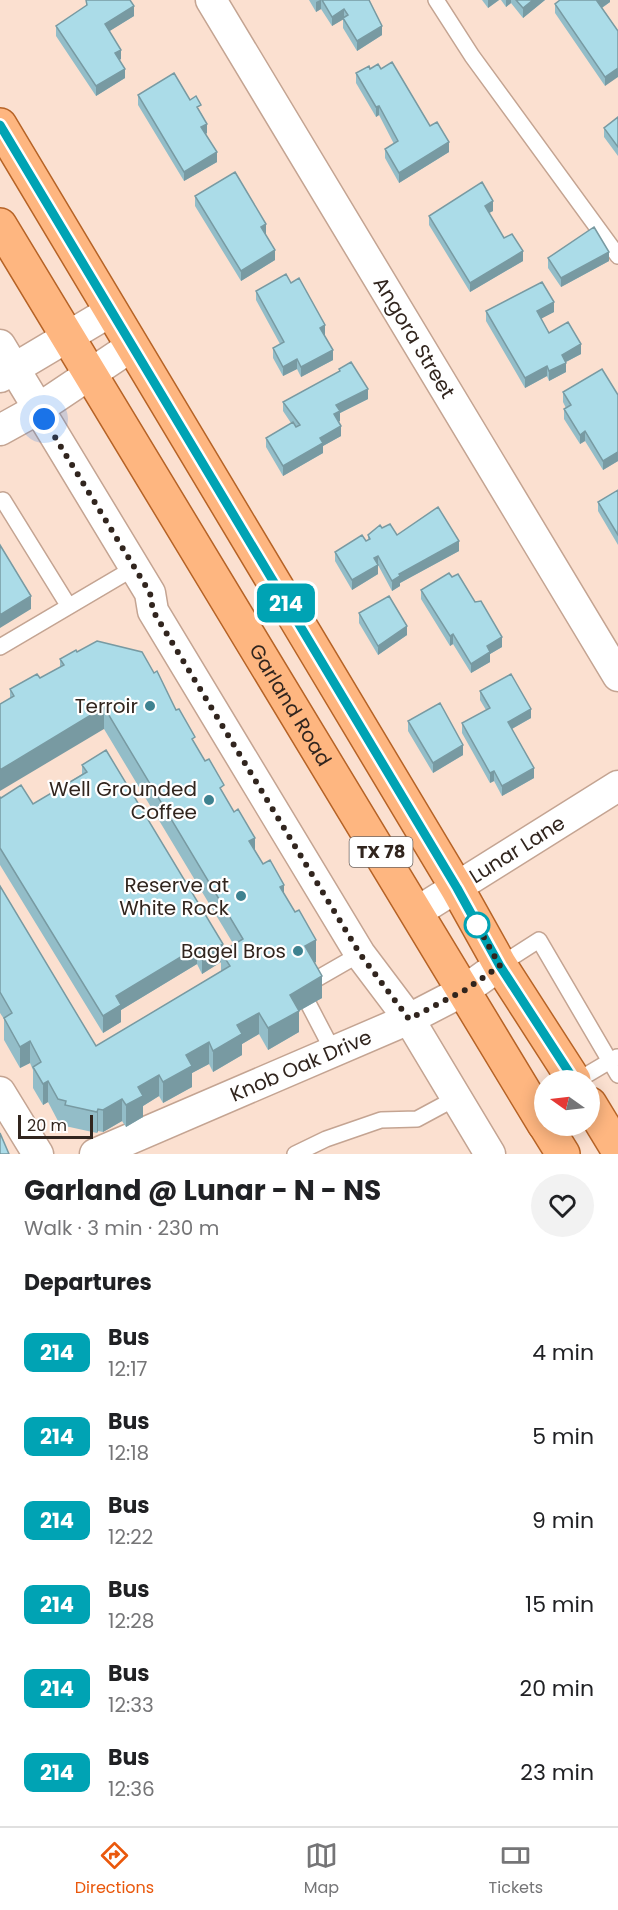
<!DOCTYPE html>
<meta charset="utf-8">
<style>
:root{--surface:#fff;--page:#f2f2f2;--text:#202124;--muted:#757577;--line:#e0e0e0;--accent:#ea580c}
body{margin:0;font-family:Poppins,sans-serif;background:var(--page);color:var(--text);height:100vh;display:flex;flex-direction:column;font-size:22px;white-space:nowrap}
*{box-sizing:border-box;margin:0}
p{font-size:20px;color:var(--muted)}
.icon{flex:none;width:33px;height:33px;fill:none;stroke:currentColor;stroke-width:2;stroke-linecap:round;stroke-linejoin:round}
.map{position:relative;height:1154px;overflow:hidden}
.drawer{display:flex;flex-direction:column;background:var(--surface);flex:1}
.drawer>*{flex:none}
.badge{padding:0 12px;border-radius:9px;font-size:21px;line-height:39px}
.needle{width:39px;rotate:284deg}
.tools{position:absolute;left:534px;top:1070px;display:grid;gap:12px}
.tools a{display:grid;place-items:center;width:66px;height:66px;border-radius:50%;background:var(--surface);box-shadow:0 3px 15px #0003;font-size:30px}
.scale{position:absolute;left:18px;bottom:15px;width:75px;box-sizing:border-box;padding-left:6px;border:3px solid #31251e;border-top:0;font-size:16px;line-height:21px;white-space:nowrap;color:#31251e;-webkit-text-stroke:4px #fff;paint-order:stroke}
.you{position:absolute;width:30px;height:30px;margin:-15px;border:4px solid #fff;border-radius:50%;background:#1a73e8;box-shadow:0 0 0 9px #1a73e833}
.map>.badge{position:absolute;translate:-50% -50%;box-shadow:0 0 0 3px #fff}
h2{padding:0 24px;font-size:22px;line-height:54px}
.round{display:grid;place-items:center;flex:none;width:63px;height:63px;border-radius:32px;background:var(--page)}
.overview{display:flex;align-items:center;justify-content:space-between;height:102px;padding:0 24px}
h1{font-size:28px;font-weight:700;line-height:45px}
ul{padding:0;list-style:none}
li{display:flex;align-items:center;gap:18px;height:84px;padding:0 24px}
li div{flex:1}
li b{display:block;font-size:22px}
li em{font-style:normal}
li .badge{min-width:66px;font-weight:700;text-align:center}
.tabs{display:flex;justify-content:space-around;align-items:center;height:84px;border-top:2px solid var(--line);background:var(--surface);font-size:16px;color:var(--muted)}
.tabs a{display:grid;justify-items:center;gap:3px}
.tabs .current{color:var(--accent)}
.map>svg:first-child{display:block}
.lines{fill:none;stroke-linecap:round;stroke-linejoin:round}
.service-casing{stroke:#c4a492;stroke-width:18}
.minor-casing{stroke:#c4a492;stroke-width:33}
.primary-casing{stroke:#b66326;stroke-width:36}
.service{stroke:#fff;stroke-width:15}
.minor{stroke:#fff;stroke-width:30}
.primary{stroke:#feb680;stroke-width:33}
.wall{fill:#93bdc8}
.shaded-wall{fill:#789aa2}
.building{fill:#abdce8;stroke:#789aa2;stroke-width:1.5}
.line-casing{stroke:#fff;stroke-width:14}
.line{stroke:#00a3b4;stroke-width:9}
.walk{stroke:#31251e;stroke-width:6;stroke-dasharray:0 10.8}
.poi-dot{fill:#3e8290;stroke:#fff;stroke-width:2}
.stop-dot{fill:#fff;stroke:#00a3b4;stroke-width:3}
.labels{text-anchor:middle;stroke-width:4.5;stroke-linejoin:round;paint-order:stroke}
.shield{fill:#fff;stroke:#6f6662;stroke-width:1.5}
.shield-label{font-size:18px;font-weight:bold;fill:#31251e}
.street-label{font-size:20px;fill:#31251e;stroke:#fff}
.poi-label{font-size:20px;fill:#31251e;stroke:#fff;text-anchor:end}
</style>
<div class="map">
<svg width="618" height="1154" viewBox="0 0 618 1154">
<rect width="100%" height="100%" fill="#fbe0d0"/>
<g class="lines">
<defs>
<path id="service" d="M436,0l36,56 146,200
M0,502l3,-2 65,105
M0,647l134,-79
M500,965l39,-25 79,135
M313,981l47,-27
M309,1005l24,46
M578,1080l39,-23
M295,1154l31,-15 55,-19 36,-1 39,-21"/>
<g id="minor">
<path id="s1" d="M211,0l407,676"/>
<path d="M0,345l150,248 3,18 207,343 49,65 81,135"/>
<path d="M0,377l111,-66"/>
<path d="M0,430l38,-21 94,-63"/>
<path id="s2" d="M417,912l201,-126"/>
<path d="M0,1092l38,62"/>
<path id="s3" d="M95,1154l314,-135 56,-29 35,-25"/>
</g>
<g id="primary">
<path d="M0,125l457,763 43,77 74,115"/>
<path id="s4" d="M0,225l544,899"/>
<path d="M590,1104l28,46"/>
<path d="M545,1125l18,29"/>
</g>
</defs>
<use href="#service" class="service-casing"/>
<use href="#minor" class="minor-casing"/>
<use href="#primary" class="primary-casing"/>
<use href="#service" class="service"/>
<use href="#minor" class="minor"/>
<use href="#primary" class="primary"/>
</g>
<path class="wall" d="M86,0h44l4,16 -25,15 12,28 -2,1 6,18 -29,18 -40,-60v-10l30,-20z
M309,0h60l13,35 -25,16 -14,-23v-9l-11,7 -11,-17 -5,3z
M482,0h17l-11,8z
M501,0h44l-22,18 -12,-15 -5,4z
M610,0v2l-8,6 16,23 -13,55 -50,-73v-9z
M370,69h11l49,57 19,26 -50,31 -14,-25v-9l9,-5 -15,-29 -3,2 -20,-34v-10z
M138,95l52,5 11,13 6,20 -1,1 11,28 -33,19 -46,-76z
M618,117v39l-14,-19v-9z
M195,196l71,38h-1l10,26 -34,21 -46,-75z
M493,211l-4,2 15,25 19,23 -53,31 -41,-67v-9z
M548,258l61,3 -48,26 -13,-19z
M291,283l34,52h-1l9,25 -32,17 -4,-8 -14,7 -10,-18v-10l7,-4 -24,-44v-9z
M486,311l68,1 -13,6 8,15 32,21 -15,8v10l-17,9 -2,-5 -22,12 -39,-67z
M339,369l29,30 -28,14v8l-2,1 3,14 -18,10v7l-40,23 -17,-29v-9l25,-15 -8,-12v-9l56,-30z
M563,392l55,3v66l-15,9 -18,-29 -5,3 -16,-25v-10l2,-1 -3,-6z
M618,490v55l-20,-34v-9z
M382,528l15,7 62,16 -59,32v3l-8,5 -14,-26v9l-26,16 -17,-29v-9l31,-11 2,-1v-5z
M421,590l81,57 -12,7v8l-19,11 -18,-29 -3,2 -29,-47z
M359,613l48,22 -29,20 -19,-32z
M77,652l99,58 87,154 21,30 32,68 -2,1 8,35 -23,13v21l-31,18 -9,-16 -17,10v11l-29,17 -4,-8 -17,9v14l-29,16 -4,-7 -16,10v11l-17,10 -4,-6 -19,11 -5,-1 -1,2 -32,-7v-4l-7,-1 -10,-19 -5,3 -10,-17v-18l-3,-7 -10,5 -16,-28v-21l-4,-6v-127l96,160 125,-75v-9l-19,12 -5,-10 -76,46v12l-18,11 -103,-168v-68l1,1 32,6 49,-30v-9l141,186 11,-6 -130,-216 -94,-31v-9l30,-11 20,-11v-8z
M480,691l51,27 -19,11 22,49 -32,18 -8,-15 -4,2 -28,-50v-10l24,-13 -6,-10z
M408,721l55,34 -30,18 -25,-42z"/>
<path class="shaded-wall" d="M320,0h1v9l-5,3v-10z
M488,0h11l-11,8z
M506,0h5v3l-5,4z
M533,0h12l-22,18v-10z
M599,0h11v2l-13,9v-10z
M134,6v10l-29,18v-10z
M344,9v10l-12,7v-9z
M382,26v9l-25,16v-10z
M121,50v9l-6,4v-10z
M618,68v9l-13,9v-9z
M125,69v9l-29,18v-10z
M379,106v9l-3,2v-10z
M207,124v9l-6,4v-10z
M449,142v10l-50,31v-10z
M217,152v10l-33,19v-9z
M493,201v10l-8,4v-9z
M266,224v10l-5,3v-10z
M275,250v10l-34,21v-10z
M523,251v10l-53,31v-9z
M609,252v9l-48,26v-9z
M554,302v10l-17,9v-10z
M325,325v10l-5,2v-9z
M581,344v10l-19,10v-9z
M333,350v10l-32,17v-10z
M297,359v10l-14,7v-9z
M566,363v9l-17,9v-10z
M547,366v10l-22,12v-10z
M368,389v10l-28,14v8l-6,3v-10l2,-9z
M341,426v10l-18,10v7l-40,23v-10l37,-28z
M585,431v10l-5,3v-9z
M618,452v9l-15,9v-9z
M459,541v10l-59,32v3l-8,5v-10l7,-7z
M378,556v18l-26,16v-10l22,-22z
M31,596v13l-31,19v-13z
M407,626v9l-29,20v-9z
M453,634v10l-3,2v-10z
M502,637v10l-12,7v8l-19,11v-9l16,-18z
M104,707v22l-104,62v-21z
M531,709v9l-23,13v-9z
M463,745v10l-30,18v-10z
M534,768v10l-32,18v-10z
M494,771v10l-4,2v-10z
M255,838v21l-6,-18z
M284,885v21l-4,-19z
M316,940v22l-11,6v-22z
M223,944v12l-2,-4v10l-19,12v-17z
M197,947v17l-76,46v12l-18,11v-17l13,-20z
M322,976v22l-32,18v-21z
M299,1011v21l-31,18v-22z
M259,1013v21l-17,10v11l-29,17v-21l24,-26z
M30,1041v22l-10,5v-21z
M209,1042v22l-17,9v14l-29,16v-21l23,-27z
M159,1075v21l-16,10v11l-17,10v-22l12,-18z
M48,1081v21l-5,3v-21z
M122,1099v22l-19,11v-22z
M98,1109v22l-1,2v-21z"/>
<path class="building" d="M86,0h44l4,6 -29,18 16,26 -6,3 10,16 -29,17 -40,-60 31,-21z
M322,0h47l13,26 -25,15 -14,-23 5,-3 -4,-6 -12,8z
M516,0h17l-10,8z
M560,0h39l-2,1 21,30v37l-13,9 -50,-73z
M392,62l38,64 7,-4 12,20 -50,31 -14,-24 13,-8 -19,-35 -3,1 -20,-34 13,-7 1,3 8,-5 3,5z
M174,73l16,27 6,-4 5,9 -4,2 10,17 -6,3 16,25 -33,20 -46,-77z
M618,117v30l-14,-19z
M235,172l31,52 -5,3 14,23 -34,21 -46,-75z
M482,182l11,19 -8,5 19,32 8,-4 11,17 -53,32 -41,-67z
M594,227l15,25 -48,26 -13,-20z
M286,274l5,9 8,-5 26,47 -5,3 13,22 -32,17 -4,-8 -14,8 -10,-19 11,-6 -28,-51z
M542,282l12,20 -17,9 12,22 19,-11 13,22 -19,11 4,8 -17,8 -2,-5 -22,12 -39,-67z
M351,362l17,27 -32,16 4,6 -6,3 7,12 -21,12 3,5 -40,23 -17,-28 27,-16 3,5 4,-2 -17,-23 57,-31 -1,-2z
M602,369l16,26v57l-15,9 -18,-30 -5,4 -16,-26 7,-4 -8,-13z
M618,490v45l-20,-33z
M438,507l21,34 -60,33 1,2 -8,5 -14,-25 -4,2 4,7 -26,15 -17,-28 27,-17 4,6 4,-2 -2,-4 12,-10 2,3 8,-4 7,11z
M0,545l31,51 -31,19z
M449,573l3,4 6,-3 17,28 6,-1 21,36 -15,9 3,6 -19,12 -18,-30 -3,2 -29,-46z
M389,596l18,30 -29,20 -19,-33z
M97,641l45,11 12,21 3,-2 19,39 3,-1 16,28 -3,2 13,22 4,-2 15,26 -4,3 14,24 4,-3 17,29 -6,3 14,23 7,-4 14,25 -4,2 15,25 4,-2 17,30 -11,6 17,30 -32,19 9,16 -31,17 -9,-15 -22,12 5,9 -29,17 -4,-9 -23,13 6,11 -29,16 -4,-7 -21,12 5,9 -17,9 -4,-6 -19,11 -5,-1 -1,3 -32,-7 1,-4 -8,-2 -10,-18 -5,3 -10,-17 8,-5 -11,-21 -10,6 -16,-29 8,-5 -12,-21v-106l96,160 134,-80 -9,-14 22,-13 -139,-232 -104,63v-66l14,-8 -4,-7 27,-15 3,4 24,-13 -4,-6 16,-9 1,2z
M511,674l20,35 -23,13 26,46 -32,18 -8,-15 -4,2 -28,-50 28,-15 -10,-17z
M440,703l23,42 -30,18 -25,-42z
M106,750l117,194 -21,13 -5,-10 -81,49 5,9 -18,11 -103,-168v-51l1,1 20,-13 12,19 54,-32 -5,-7z
M0,1133l9,21h-9z"/>
<g class="lines">
<defs>
<path id="line" d="M0,125l457,763 43,78 74,114"/>
</defs>
<use href="#line" class="line-casing"/>
<use href="#line" class="line"/>
<path class="walk" d="M44,419l106,174 3,18 207,343 49,65 56,-29 35,-24 -23,-41"/>
</g>
<g class="poi-dot">
<circle cx="150" cy="706" r="6"/>
<circle cx="209" cy="800" r="6"/>
<circle cx="241" cy="896" r="6"/>
<circle cx="298" cy="951" r="6"/>
</g>
<circle class="stop-dot" cx="477" cy="925" r="12"/>
<g class="labels">
<rect class="shield" x="349.5" y="837" width="63" height="30" rx="4.5"/>
<g class="shield-label">
<text x="381" y="858">TX 78</text>
</g>
<g class="street-label">
<text dy="7" stroke="none"><textPath href="#s1" startOffset="394">Angora Street</textPath></text>
<text dy="7" stroke="none"><textPath href="#s4" startOffset="561">Garland Road</textPath></text>
<text dy="7" stroke="none"><textPath href="#s2" startOffset="118">Lunar Lane</textPath></text>
<text dy="7" stroke="none"><textPath href="#s3" startOffset="224">Knob Oak Drive</textPath></text>
</g>
<g class="poi-label">
<text x="138" y="713">Terroir</text>
<text x="197" y="796">Well Grounded<tspan x="197" dy="23">Coffee</tspan></text>
<text x="229" y="892">Reserve at<tspan x="229" dy="23">White Rock</tspan></text>
<text x="286" y="958">Bagel Bros</text>
</g>
</g>
</svg>
<div class="tools">
<a><svg class="needle" viewBox="-14 -14 28 28"><path d="M0-13l5 13h-10z" fill="#e53935"/><path d="M0 13l5-13h-10z" fill="#757577"/></svg></a>
</div>
<div class="scale">20 m</div>
<div class="you" style="left:44px;top:419px"></div>
<b class="badge" style="left:286px;top:603px;background:#00a3b4;color:#fff">214</b>
</div>
<section class="drawer">
<div class="overview"><div><h1>Garland @ Lunar - N - NS</h1><p>Walk · 3 min · 230 m</p></div><a class="round"><svg class="icon" aria-label="heart" viewBox="0 0 24 24"><path d="M12 20l-8-8c-3-5 5-10 8-4 3-6 11-1 8 4z"/></svg></a></div>
<h2>Departures</h2>
<ul>
<li><span class="badge" style="background:#00a3b4;color:#fff">214</span><div><b>Bus</b><p>12:17</p></div><em>4 min</em></li>
<li><span class="badge" style="background:#00a3b4;color:#fff">214</span><div><b>Bus</b><p>12:18</p></div><em>5 min</em></li>
<li><span class="badge" style="background:#00a3b4;color:#fff">214</span><div><b>Bus</b><p>12:22</p></div><em>9 min</em></li>
<li><span class="badge" style="background:#00a3b4;color:#fff">214</span><div><b>Bus</b><p>12:28</p></div><em>15 min</em></li>
<li><span class="badge" style="background:#00a3b4;color:#fff">214</span><div><b>Bus</b><p>12:33</p></div><em>20 min</em></li>
<li><span class="badge" style="background:#00a3b4;color:#fff">214</span><div><b>Bus</b><p>12:36</p></div><em>23 min</em></li>
</ul>
</section>
<nav class="tabs">
<a class="current"><svg class="icon" aria-label="directions" viewBox="0 0 24 24"><path d="M12 3l9 9-9 9-9-9zM9 14v-3h6M13 9l2 2-2 2"/></svg>Directions</a>
<a><svg class="icon" aria-label="map" viewBox="0 0 24 24"><path d="M3 6l6-2 6 2 6-2v14l-6 2-6-2-6 2zM9 4v14M15 6v14"/></svg>Map</a>
<a><svg class="icon" aria-label="tickets" viewBox="0 0 24 24"><path d="M3 7h18v10H3zM15 7v10"/></svg>Tickets</a>
</nav>
